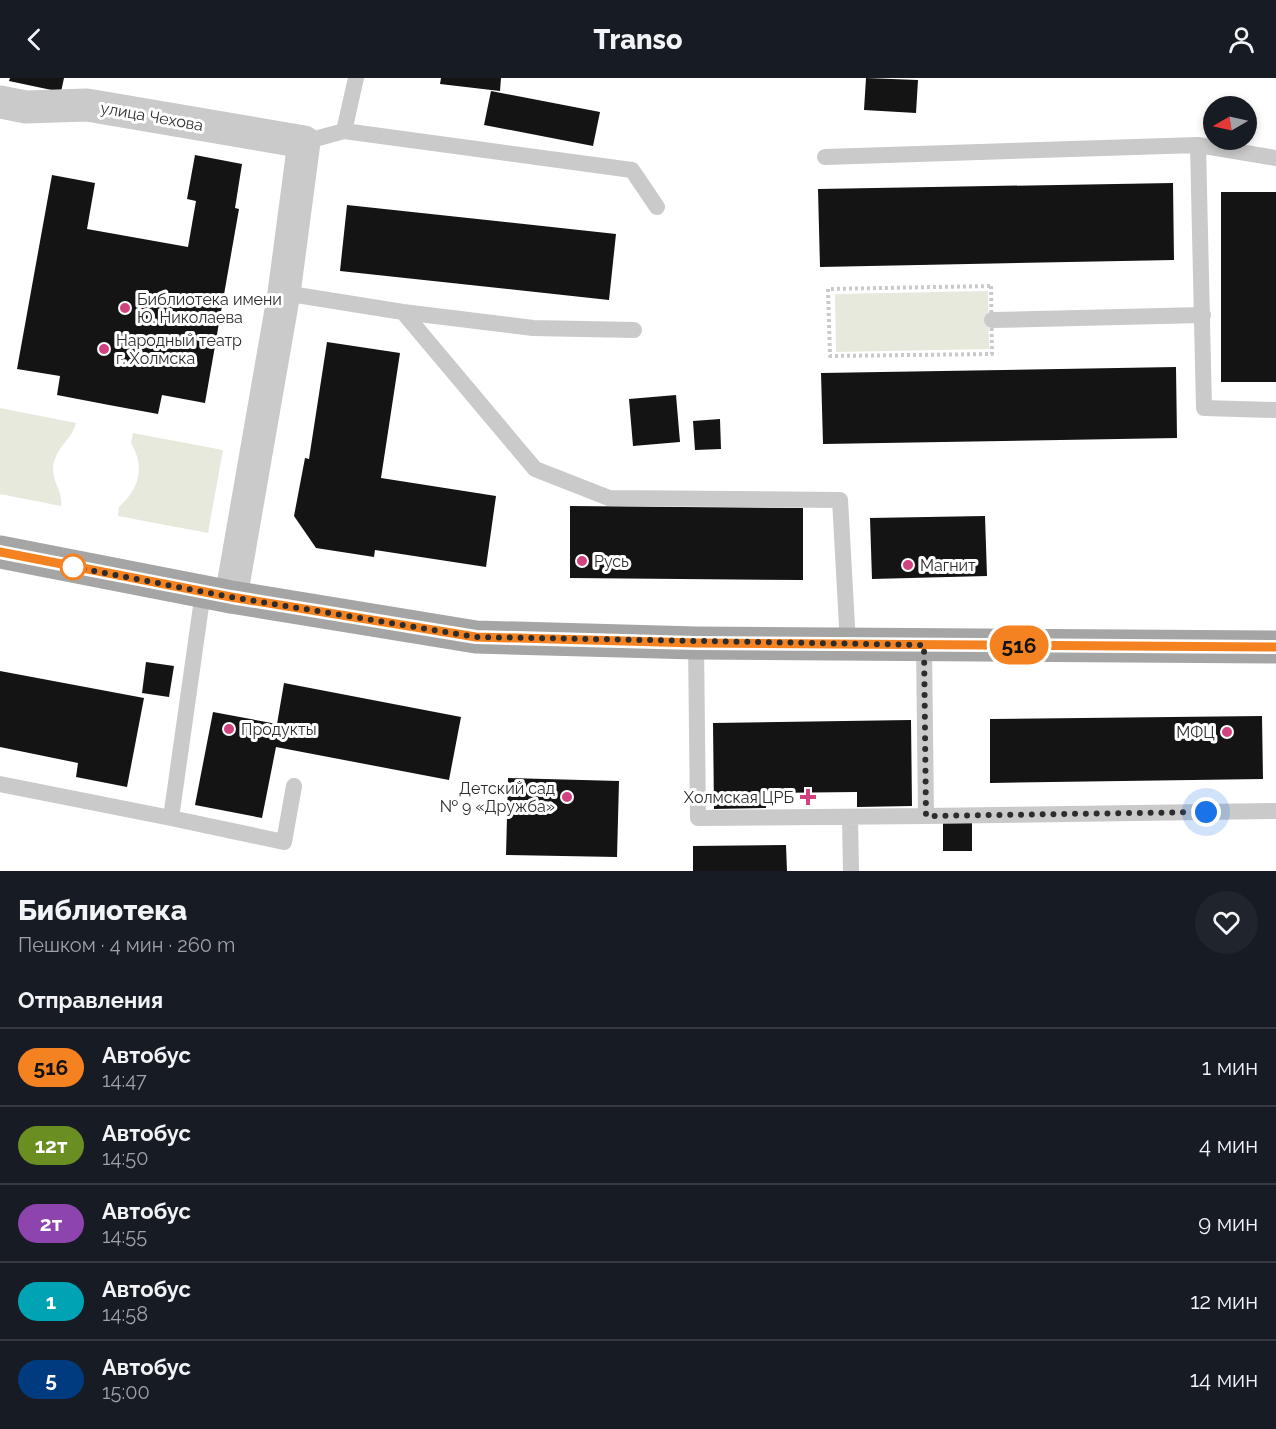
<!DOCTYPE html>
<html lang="ru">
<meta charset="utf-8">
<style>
:root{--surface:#171b24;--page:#20242c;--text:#f1f3f6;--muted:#9ea1a6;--line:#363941}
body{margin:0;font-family:Raleway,sans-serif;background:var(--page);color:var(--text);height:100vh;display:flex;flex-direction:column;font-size:22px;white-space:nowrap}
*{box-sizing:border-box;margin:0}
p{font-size:20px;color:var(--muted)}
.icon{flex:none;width:33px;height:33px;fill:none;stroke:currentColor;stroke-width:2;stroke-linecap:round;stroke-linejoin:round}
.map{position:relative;height:793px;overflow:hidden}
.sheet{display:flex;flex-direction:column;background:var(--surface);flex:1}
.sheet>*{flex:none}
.badge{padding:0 12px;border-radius:20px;font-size:21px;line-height:39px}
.needle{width:39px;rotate:261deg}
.tools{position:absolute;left:1203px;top:18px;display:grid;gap:12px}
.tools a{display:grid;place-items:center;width:54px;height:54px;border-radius:50%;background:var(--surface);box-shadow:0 3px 9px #0003;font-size:30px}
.you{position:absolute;width:30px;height:30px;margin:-15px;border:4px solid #fff;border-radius:50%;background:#1a73e8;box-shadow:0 0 0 9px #1a73e833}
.map>.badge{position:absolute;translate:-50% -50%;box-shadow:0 0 0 3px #fff}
h2{padding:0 18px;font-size:22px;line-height:54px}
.round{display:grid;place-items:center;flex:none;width:63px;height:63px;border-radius:32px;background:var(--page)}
.overview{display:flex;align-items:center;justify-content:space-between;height:102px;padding:0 18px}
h1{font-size:28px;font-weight:800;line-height:45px}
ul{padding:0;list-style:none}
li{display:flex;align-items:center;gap:18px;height:78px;padding:0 18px;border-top:2px solid var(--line)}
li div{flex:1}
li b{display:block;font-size:22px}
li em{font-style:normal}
li .badge{min-width:66px;font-weight:700;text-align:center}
header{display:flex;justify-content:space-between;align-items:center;height:78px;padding:0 18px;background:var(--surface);font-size:27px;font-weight:800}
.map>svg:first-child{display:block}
.green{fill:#e7e9dc}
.building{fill:#141414}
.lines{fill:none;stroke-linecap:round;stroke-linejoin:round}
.path{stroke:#cacaca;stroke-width:4;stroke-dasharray:3 3;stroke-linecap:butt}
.service{stroke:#cacaca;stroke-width:16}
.minor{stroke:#cacaca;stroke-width:33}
.primary{stroke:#a5a5a5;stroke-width:33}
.line-casing{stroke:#fff;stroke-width:14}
.line{stroke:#f58220;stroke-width:9}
.walk{stroke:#2d2d2d;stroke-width:6;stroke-dasharray:0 10.8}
.poi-dot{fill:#d0437f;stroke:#fff;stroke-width:2}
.stop-dot{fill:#fff;stroke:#f58220;stroke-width:3}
.labels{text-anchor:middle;stroke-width:6;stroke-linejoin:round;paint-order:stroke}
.street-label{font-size:16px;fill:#2d2d2d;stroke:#fff}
.poi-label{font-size:16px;fill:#2d2d2d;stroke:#fff;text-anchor:start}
</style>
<header><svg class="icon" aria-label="back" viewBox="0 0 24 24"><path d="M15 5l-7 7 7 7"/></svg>Transo<svg class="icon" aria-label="person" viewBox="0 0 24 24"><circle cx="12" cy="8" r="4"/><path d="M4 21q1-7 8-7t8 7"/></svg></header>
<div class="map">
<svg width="1276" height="793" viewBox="0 0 1276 793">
<rect width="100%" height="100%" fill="#fff"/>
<path class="green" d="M988,213l1,58 -153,3 -1,-58z
M0,330l76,15c-4,17 -22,25 -23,46 0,14 10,23 8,37l-61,-12z
M133,355l90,17 -15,83 -90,-17 1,-9c21,-19 26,-40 12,-64z"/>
<path class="building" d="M10,0h54l-3,14 -52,-11z
M441,0h60l-1,13 -60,-7z
M866,0l52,2 -2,33 -52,-3z
M491,13l109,21 -7,34 -109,-21z
M195,77l47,9 -7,44 4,1 -34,194 -43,-8 -4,19 -49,-9 -52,-10 3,-19 -43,-7 35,-194 43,8 -8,46 101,18 8,-46 -9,-2z
M1173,105l1,77 -354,7 -2,-78z
M1221,114h55v190h-55z
M347,127l269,29 -7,66 -269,-29z
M327,264l73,11 -19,125 115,18 -10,71 -111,-17 -1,7 -58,-9 -22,-32 11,-58 4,1z
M1176,289l1,71 -354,6 -2,-71z
M676,317l4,47 -47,4 -4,-47z
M720,341l1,30 -26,1 -2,-29z
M570,428l233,2v72l-233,-2z
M985,438l2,60 -115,3 -2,-61z
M146,584l28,4 -5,31 -27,-4z
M0,593l144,27 -17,89 -51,-10 2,-14 -78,-16z
M284,605l177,34 -12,63 -173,-33 -14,71 -67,-13 18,-93 64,12z
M1262,638l1,63 -273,4v-64z
M911,642l1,86 -55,1v-15l-92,1 1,15 -52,1 -1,-86z
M508,700l111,3 -2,76 -111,-2z
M943,745h29v28h-29z
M786,767l1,26h-94v-25z"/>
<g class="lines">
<path class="path" d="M991,208l1,68 -162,2 -2,-67z"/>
<path class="service" d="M344,53l12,-53
M304,64l40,-11 288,39 25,37
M1198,67l6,263 72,2
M825,79l373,-12 78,13
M284,215l119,19 130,16 101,2
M403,234l132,157 74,29 231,2 8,144
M992,242l211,-5
M696,565l2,175 228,-2 -2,-171
M0,706l171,34 32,-226
M926,738l350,-5
M850,739l1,54
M171,740l113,24 10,-56"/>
<path class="minor" d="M0,24l26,5 61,-2 217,37 -20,151 -53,304"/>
<path class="primary" d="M0,474l231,45 245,40 220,6 580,4"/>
</g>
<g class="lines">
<defs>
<path id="line" d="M0,474l231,45 245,40 220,6 580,4"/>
</defs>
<use href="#line" class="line-casing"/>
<use href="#line" class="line"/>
<path class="walk" d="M73,489l158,30 245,40 448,8 2,171 280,-4"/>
</g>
<g class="poi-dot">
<circle cx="125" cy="230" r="6"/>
<circle cx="104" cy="271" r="6"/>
<circle cx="582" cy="483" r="6"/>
<circle cx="908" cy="487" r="6"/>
<circle cx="229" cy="651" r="6"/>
<circle cx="1227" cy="654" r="6"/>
<circle cx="567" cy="719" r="6"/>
<path d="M805 710h6v6h6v6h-6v6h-6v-6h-6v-6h6z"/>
</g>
<circle class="stop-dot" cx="73" cy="489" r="12"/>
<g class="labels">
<g class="street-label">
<text transform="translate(152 38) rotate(10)" y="6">улица Чехова</text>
</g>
<g class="poi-label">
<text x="137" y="227">Библиотека имени<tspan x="137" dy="18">Ю. Николаева</tspan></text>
<text x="116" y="268">Народный театр<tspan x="116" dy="18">г. Холмска</tspan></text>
<text x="594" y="489">Русь</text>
<text x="920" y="493">Магнит</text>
<text x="241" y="657">Продукты</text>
<text x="1215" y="660" text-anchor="end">МФЦ</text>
<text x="555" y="716" text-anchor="end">Детский сад<tspan x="555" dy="18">№ 9 «Дружба»</tspan></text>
<text x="794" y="725" text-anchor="end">Холмская ЦРБ</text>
</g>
</g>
</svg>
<div class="tools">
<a><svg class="needle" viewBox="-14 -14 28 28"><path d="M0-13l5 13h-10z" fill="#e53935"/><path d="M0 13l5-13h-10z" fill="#9ea1a6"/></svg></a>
</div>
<div class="you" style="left:1206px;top:734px"></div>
<b class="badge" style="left:1019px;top:567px;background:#f58220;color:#111">516</b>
</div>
<section class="sheet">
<div class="overview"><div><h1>Библиотека</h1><p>Пешком · 4 мин · 260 m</p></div><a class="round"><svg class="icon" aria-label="heart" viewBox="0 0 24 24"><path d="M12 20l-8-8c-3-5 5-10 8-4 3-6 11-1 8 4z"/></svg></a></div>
<h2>Отправления</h2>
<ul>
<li><span class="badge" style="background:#f58220;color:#111">516</span><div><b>Автобус</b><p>14:47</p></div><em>1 мин</em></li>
<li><span class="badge" style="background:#6b8e23;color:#fff">12т</span><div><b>Автобус</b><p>14:50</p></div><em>4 мин</em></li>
<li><span class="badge" style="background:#8e44ad;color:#fff">2т</span><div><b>Автобус</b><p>14:55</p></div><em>9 мин</em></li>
<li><span class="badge" style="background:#00a3b4;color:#fff">1</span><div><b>Автобус</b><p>14:58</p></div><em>12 мин</em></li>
<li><span class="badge" style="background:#003b80;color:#fff">5</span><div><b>Автобус</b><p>15:00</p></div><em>14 мин</em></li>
</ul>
</section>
